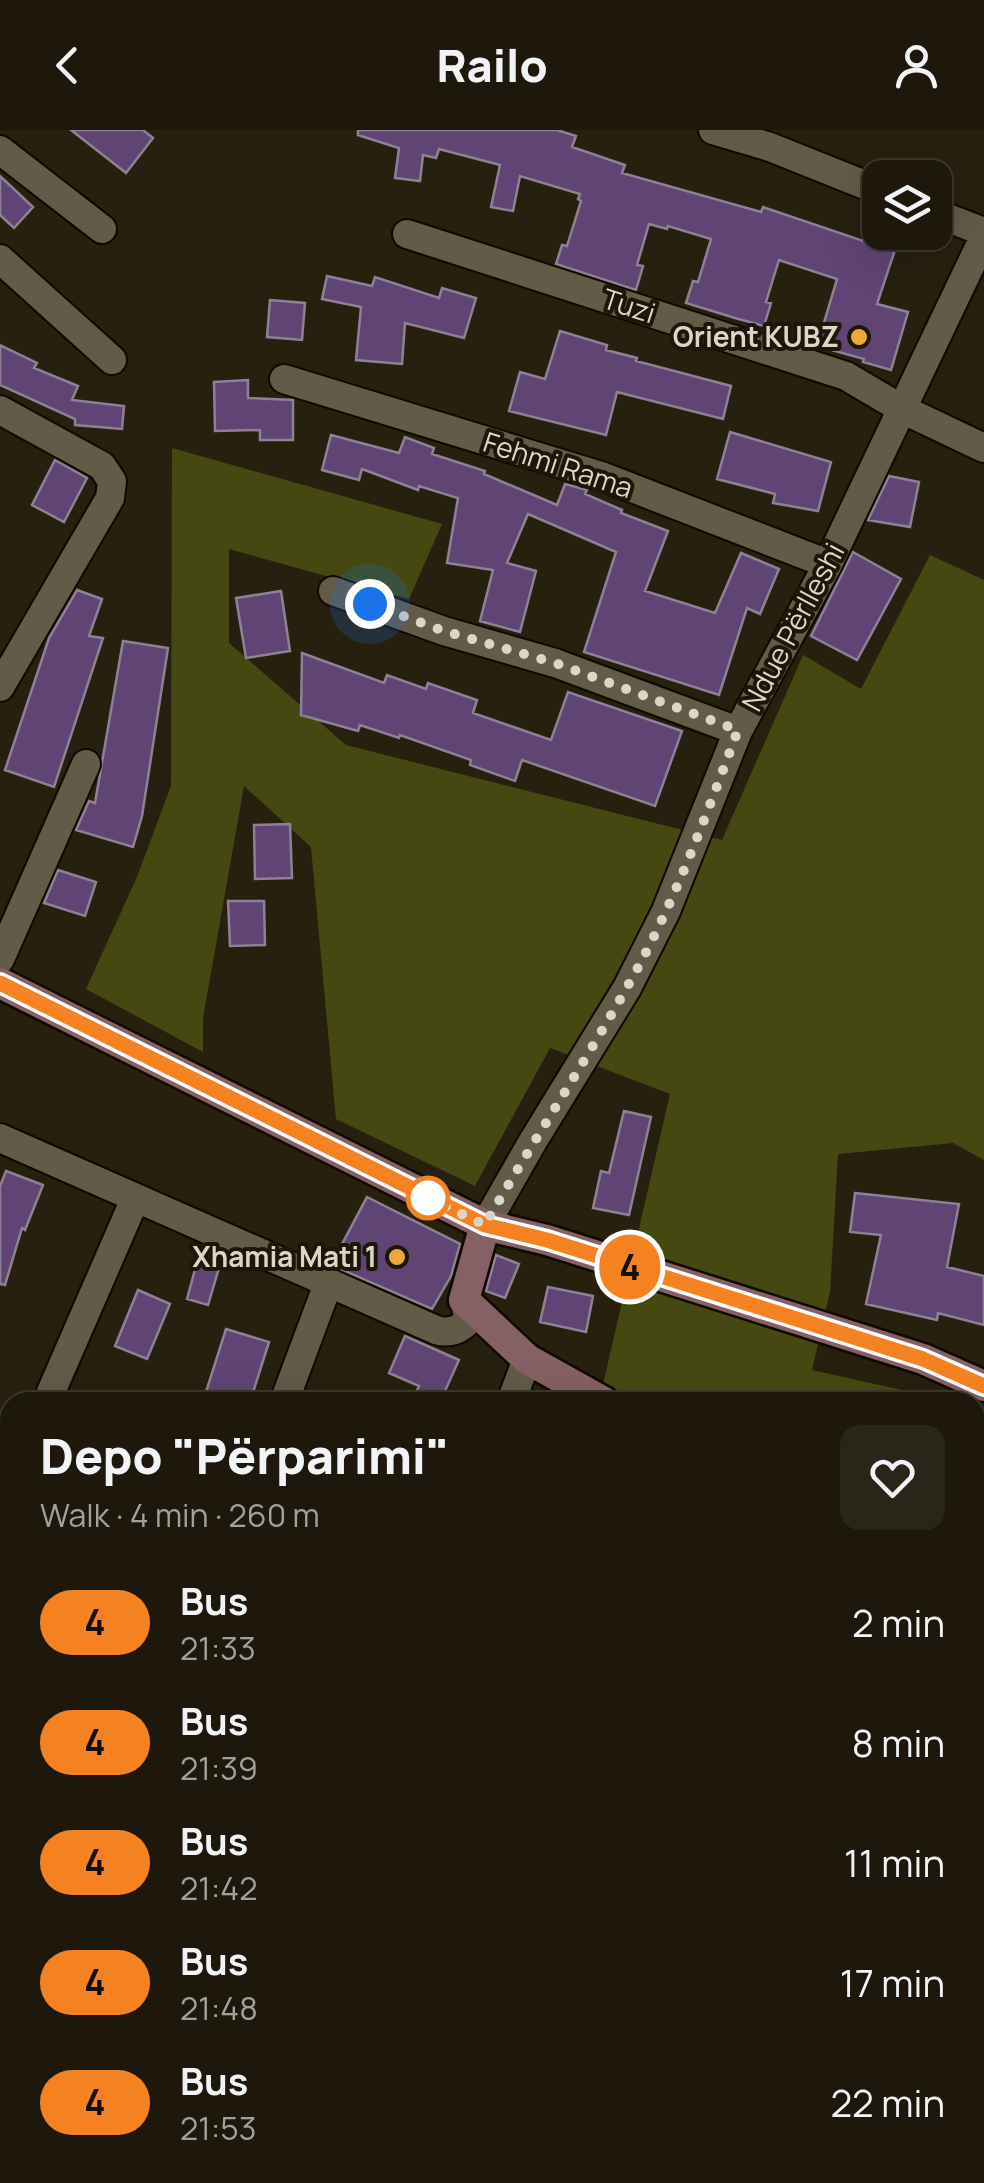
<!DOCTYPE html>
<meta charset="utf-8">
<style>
:root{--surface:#1d180b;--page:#2a2519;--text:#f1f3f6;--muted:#a0a09d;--line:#3b372c}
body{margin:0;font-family:Manrope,sans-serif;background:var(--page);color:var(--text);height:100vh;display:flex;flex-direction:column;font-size:38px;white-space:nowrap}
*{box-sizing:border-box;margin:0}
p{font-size:32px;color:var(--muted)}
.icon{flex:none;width:55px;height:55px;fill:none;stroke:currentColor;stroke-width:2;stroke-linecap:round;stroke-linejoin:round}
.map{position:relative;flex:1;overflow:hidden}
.details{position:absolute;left:0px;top:1262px;width:985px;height:792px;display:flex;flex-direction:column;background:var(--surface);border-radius:30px 30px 0 0;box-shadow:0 10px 40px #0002,0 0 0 2px var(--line)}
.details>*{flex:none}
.badge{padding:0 20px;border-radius:32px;font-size:35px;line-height:65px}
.buttons{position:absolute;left:862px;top:30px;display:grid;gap:20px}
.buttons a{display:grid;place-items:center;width:90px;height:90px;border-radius:20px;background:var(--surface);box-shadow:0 10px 40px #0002,0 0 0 2px var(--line);font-size:50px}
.you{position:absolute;width:50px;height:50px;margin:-25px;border:8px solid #fff;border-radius:50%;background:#1a73e8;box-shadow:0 0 0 15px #1a73e833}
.map>.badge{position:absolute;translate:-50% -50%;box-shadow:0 0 0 5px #fff}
.round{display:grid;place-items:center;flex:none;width:105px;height:105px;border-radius:20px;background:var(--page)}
.headline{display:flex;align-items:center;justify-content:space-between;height:170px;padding:0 40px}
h1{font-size:48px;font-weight:800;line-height:75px}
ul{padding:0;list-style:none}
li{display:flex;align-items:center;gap:30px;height:120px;padding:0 40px}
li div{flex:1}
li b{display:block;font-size:38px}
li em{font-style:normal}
li .badge{min-width:110px;font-weight:700;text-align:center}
header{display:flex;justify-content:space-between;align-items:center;height:130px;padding:0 40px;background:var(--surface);font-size:45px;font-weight:800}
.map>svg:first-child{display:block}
.green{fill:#454911}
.building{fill:#604473;stroke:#8d8295;stroke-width:2.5}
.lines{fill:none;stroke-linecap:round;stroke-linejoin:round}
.street-casing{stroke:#100900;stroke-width:32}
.secondary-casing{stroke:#100900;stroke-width:35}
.street{stroke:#635a48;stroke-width:28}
.secondary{stroke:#856065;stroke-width:30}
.line-casing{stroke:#fff;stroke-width:22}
.line{stroke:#f58220;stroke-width:15}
.walk{stroke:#dbd6cc;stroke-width:10;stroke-dasharray:0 18}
.poi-dot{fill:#eca93a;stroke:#1e1606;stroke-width:4}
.stop-dot{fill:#fff;stroke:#f58220;stroke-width:5}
.labels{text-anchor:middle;stroke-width:8;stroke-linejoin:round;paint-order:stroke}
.street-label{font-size:28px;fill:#dbd6cc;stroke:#1e1606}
.poi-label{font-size:28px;font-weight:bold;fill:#dbd6cc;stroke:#1e1606;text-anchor:end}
</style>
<header><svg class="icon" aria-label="back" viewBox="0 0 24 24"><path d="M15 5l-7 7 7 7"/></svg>Railo<svg class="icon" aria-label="person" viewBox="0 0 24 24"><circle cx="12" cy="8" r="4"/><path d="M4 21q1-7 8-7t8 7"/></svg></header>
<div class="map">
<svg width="984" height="2053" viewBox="0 0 984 2053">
<rect width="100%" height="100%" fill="#27200f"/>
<path class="green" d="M172,318l270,76 -33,75 -180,-50v94l117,102 376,95 81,-185 58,34 69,-134 54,25v580l-31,-17 -115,11 -8,138 -18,78 90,20 -4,12h-299l71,-308 -120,-46 -75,138 -139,-67 -25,-272 -67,-61 -41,232v34l-117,-63 51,-112 34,-91z
M0,1780l10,2v167l-10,-12z
M85,2045h336l-3,8h-324z
M500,2045h148l10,8h-142z"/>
<path class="building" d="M71,0h72l10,8 -27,35z
M358,0h199l19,6 -4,11 53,18 -3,8 139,39 2,-5 100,34 2,-7 32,10 -20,60 31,8 -17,58 -28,-8 1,-3 -47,-13 20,-67 -58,-19 -13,42 5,1 -7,23 -29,-8 -49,-15 7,-22 5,1 13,-43 -43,-13 -1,3 -18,-5 -12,41 6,1 -7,24 -80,-26 6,-19 5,1 14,-45 -3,-2 2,-5 -60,-18 -7,35 -22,-4 9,-42 -61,-16 -3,9 -13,-3 -3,26 -25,-3 4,-30 -41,-13z
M0,46l33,31 -19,21 -14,-13z
M327,146l45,10 3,-9 64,21 3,-10 34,10 -12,40 -59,-15 -3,41 -46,-4 5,-53 -39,-8z
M270,170l35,3 -3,37 -35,-3z
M560,201l47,14 -1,5 31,8 -1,3 95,25 -8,33 -106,-27 -11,43 -97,-24 11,-39 25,7z
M0,215l37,18 -3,5 44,18 -6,14 52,6 -2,23 -47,-4v-6l-75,-34z
M248,250v18l45,2v40h-33v-10l-45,1 -1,-49z
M730,302l101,30 -13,49 -45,-8 2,-9 -58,-15z
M331,305l68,18 6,-16 29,11 -2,6 53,17 -1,3 73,31 8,-21 22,6 -2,4 37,16 -1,3 47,18 -23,60 70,22 26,-60 38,16 -19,45 -13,-6 -28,87 -135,-43 32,-100 -88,-38 -21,49 29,8 -16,61 -40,-11 13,-51 -46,-7 11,-65 -39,-12 -1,4 -56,-21 -3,11 -37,-10z
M55,330l32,18 -23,44 -32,-17z
M889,346l30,6 -9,45 -42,-7z
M853,422l48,27 -44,81 -46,-24z
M77,460l25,9 -13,37 14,2 -49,149 -49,-17 44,-132z
M281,461l9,60 -44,7 -10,-60z
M123,511l45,7 -26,168 -9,31 -57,-17 13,-29 6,2z
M302,523l82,30 3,-8 39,14 2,-6 49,17 -4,13 78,27 17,-48 114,39 -27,75 -133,-46 -7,21 -45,-16 1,-5 -71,-25 -1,3 -39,-13 -2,6 -57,-16z
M290,694l2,54 -37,1 -1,-54z
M58,740l38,12 -11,34 -41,-13z
M228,771h36l1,44 -35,1z
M624,981l27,6 -22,98 -36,-7 8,-37 8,2z
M6,1041l37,14 -18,45 -3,-2 -17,57 -5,-1v-98z
M855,1063l104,11 -12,63 37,9v49l-46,-12 -1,7 -71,-16 15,-69 -31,-3z
M367,1067l93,47 -9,32 -19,33 -101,-44z
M200,1121l22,7 -14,47 -21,-6z
M496,1125l23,9 -14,34 -19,-7z
M548,1157l45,9 -7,36 -46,-10z
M138,1160l32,14 -23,55 -32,-13z
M226,1199l43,13 -19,60h-21l-24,-7z
M405,1206l54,24 -19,42h-28l7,-16 -30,-13z"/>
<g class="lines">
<defs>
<path id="street" d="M713,0l57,17 110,44
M0,20l102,79
M935,83l49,19
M407,104l439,142 56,33 82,39
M0,129l112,101
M284,249l320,98 224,87
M0,280l102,56 10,15 -2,17 -110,189
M333,461l111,40 111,32 183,68
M0,829l86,-195
M0,1008l436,192c13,4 25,0 33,-11l-5,-19
M485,1095l48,-84 94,-153 39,-77 72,-180 90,-167 156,-327
M51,1262l84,-193
M284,1272l44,-118
M511,1272l16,-43
M0,1320l10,5
M0,1679l10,4
M0,1848l10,15
M975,1968l9,8
M191,2045l11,8
M448,2045l17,8"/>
<path id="secondary" d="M0,853l485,242 62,15 376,119 61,27
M485,1095l-21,75 63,59 77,43
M975,1462l9,2"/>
</defs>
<use href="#street" class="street-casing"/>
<use href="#secondary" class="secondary-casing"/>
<use href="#street" class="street"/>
<use href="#secondary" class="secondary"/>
</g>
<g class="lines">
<defs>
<path id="line" d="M0,853l485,242 62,15 376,119 61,27"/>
</defs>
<use href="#line" class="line-casing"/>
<use href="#line" class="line"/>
<path class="walk" d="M370,474l74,27 111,32 183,67c-33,88 -65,178 -112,259 -45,80 -96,157 -141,236l-57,-27"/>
</g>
<g class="poi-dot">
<circle cx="859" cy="207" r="10"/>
<circle cx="397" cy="1127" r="10"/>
</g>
<circle class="stop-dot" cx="428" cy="1068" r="20"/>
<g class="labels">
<g class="street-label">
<text transform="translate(629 176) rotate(18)" y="10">Tuzi</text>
<text transform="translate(558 335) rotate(18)" y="10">Fehmi Rama</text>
<text transform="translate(793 497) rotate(-62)" y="10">Ndue Përlleshi</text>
</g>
<g class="poi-label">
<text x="839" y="217">Orient KUBZ</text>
<text x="377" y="1137">Xhamia Mati 1</text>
</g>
</g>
</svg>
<div class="buttons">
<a><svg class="icon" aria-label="layers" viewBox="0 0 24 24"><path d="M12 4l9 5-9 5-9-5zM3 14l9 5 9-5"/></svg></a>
</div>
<div class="you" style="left:370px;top:474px"></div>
<b class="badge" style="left:630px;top:1137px;background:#f58220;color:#111">4</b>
<section class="details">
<div class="headline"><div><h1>Depo &quot;Përparimi&quot;</h1><p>Walk · 4 min · 260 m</p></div><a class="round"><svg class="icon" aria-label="heart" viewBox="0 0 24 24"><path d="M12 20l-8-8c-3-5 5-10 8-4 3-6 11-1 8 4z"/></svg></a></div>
<ul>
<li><span class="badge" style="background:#f58220;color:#111">4</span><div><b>Bus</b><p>21:33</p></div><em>2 min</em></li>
<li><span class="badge" style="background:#f58220;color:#111">4</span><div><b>Bus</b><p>21:39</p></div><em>8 min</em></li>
<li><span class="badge" style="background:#f58220;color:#111">4</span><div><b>Bus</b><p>21:42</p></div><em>11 min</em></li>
<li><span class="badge" style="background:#f58220;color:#111">4</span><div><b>Bus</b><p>21:48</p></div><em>17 min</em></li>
<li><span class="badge" style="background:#f58220;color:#111">4</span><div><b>Bus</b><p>21:53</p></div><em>22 min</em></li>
</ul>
</section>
</div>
